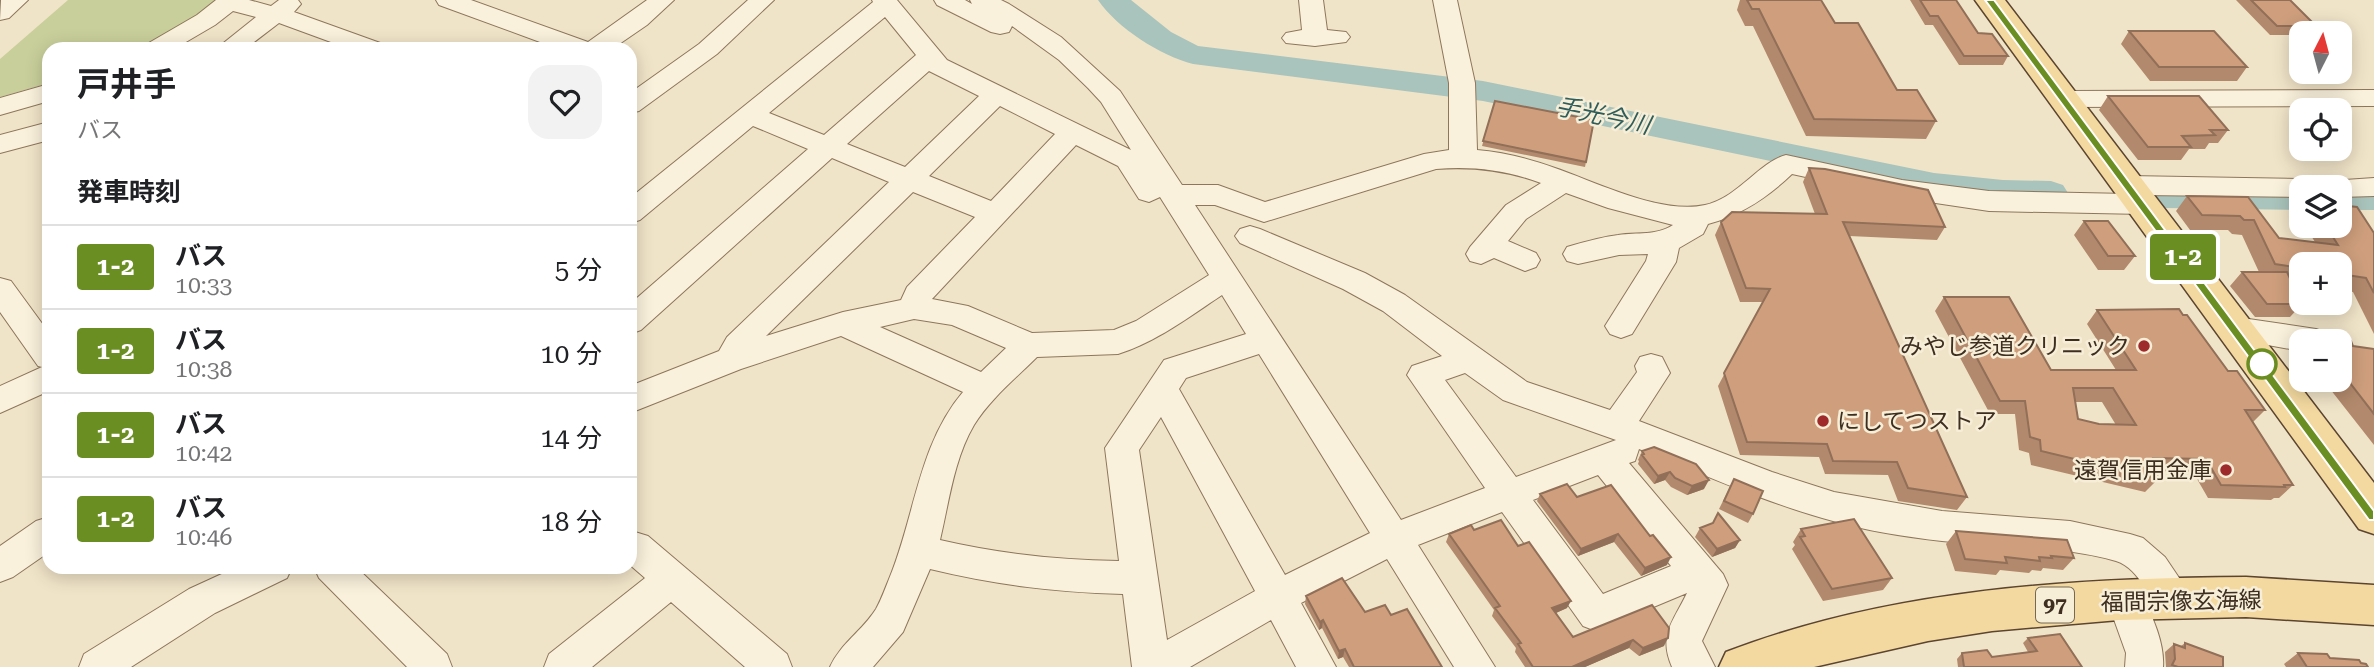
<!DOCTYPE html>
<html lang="ja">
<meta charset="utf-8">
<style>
:root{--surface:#fff;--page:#f2f2f2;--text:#202124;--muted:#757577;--line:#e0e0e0}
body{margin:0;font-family:"Roboto Serif","Noto Sans JP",serif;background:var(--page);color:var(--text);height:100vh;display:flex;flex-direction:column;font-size:26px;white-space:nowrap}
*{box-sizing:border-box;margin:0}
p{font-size:23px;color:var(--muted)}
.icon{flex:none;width:38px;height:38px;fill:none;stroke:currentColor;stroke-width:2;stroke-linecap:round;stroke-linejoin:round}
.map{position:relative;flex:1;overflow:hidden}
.panel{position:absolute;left:42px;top:42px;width:595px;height:532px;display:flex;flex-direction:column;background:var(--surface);border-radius:21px;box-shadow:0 4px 18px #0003}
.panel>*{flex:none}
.badge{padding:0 14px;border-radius:5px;font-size:24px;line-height:46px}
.needle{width:46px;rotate:6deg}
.fabs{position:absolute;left:2289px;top:21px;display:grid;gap:14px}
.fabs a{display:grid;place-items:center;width:63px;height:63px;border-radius:14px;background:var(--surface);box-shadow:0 4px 18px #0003;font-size:35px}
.map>.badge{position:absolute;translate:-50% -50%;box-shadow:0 0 0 4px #fff}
h2{padding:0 35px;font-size:26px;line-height:63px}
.round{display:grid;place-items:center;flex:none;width:74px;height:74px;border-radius:21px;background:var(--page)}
.overview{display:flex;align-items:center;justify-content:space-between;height:119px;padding:0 35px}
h1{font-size:33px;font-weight:700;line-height:52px}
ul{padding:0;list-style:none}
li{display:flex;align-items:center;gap:21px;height:84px;padding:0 35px;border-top:2px solid var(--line)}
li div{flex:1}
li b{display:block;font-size:26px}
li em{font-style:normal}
li .badge{min-width:77px;font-weight:700;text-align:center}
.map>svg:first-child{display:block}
.green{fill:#c9cf9b}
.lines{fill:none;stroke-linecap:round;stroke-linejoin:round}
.river{fill:#a9c4bc;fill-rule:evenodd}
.minor-casing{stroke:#8d765c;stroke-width:2}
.major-casing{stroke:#5b4430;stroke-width:3}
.minor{fill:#faf1dc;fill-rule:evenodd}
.major{fill:#f3d9a0;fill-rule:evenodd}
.wall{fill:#b2896c;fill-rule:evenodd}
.shaded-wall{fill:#916f58}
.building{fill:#cf9f7d;stroke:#916f58;stroke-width:2;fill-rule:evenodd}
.line{fill:#6b8e23;stroke:#fff;stroke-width:2}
.poi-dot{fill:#9e2a2b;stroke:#f7eed8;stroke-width:2.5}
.stop-dot{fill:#fff;stroke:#6b8e23;stroke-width:3.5}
.labels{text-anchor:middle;stroke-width:5;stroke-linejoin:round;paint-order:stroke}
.shield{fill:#f7eed8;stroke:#756857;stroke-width:2}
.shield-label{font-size:21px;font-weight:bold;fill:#3d2e20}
.poi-label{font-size:23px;fill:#3d2e20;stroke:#f7eed8;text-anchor:end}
.street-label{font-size:23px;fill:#3d2e20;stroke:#f7eed8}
.water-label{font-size:24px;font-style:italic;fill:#2f5d5a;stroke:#f7eed8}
</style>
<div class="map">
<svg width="2374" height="667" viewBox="0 0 2374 667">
<rect width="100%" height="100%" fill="#f0e4c8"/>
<path class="green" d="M68,0h149l-12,11 -64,38h-92v34l-49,14v-38z"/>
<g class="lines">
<path class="river" d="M1098,0h33l40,32 27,14 285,35 451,92 69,7 48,1 12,4 5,8 -5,8c-40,11 -88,-1 -129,-6l-451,-94 -290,-37c-32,-8 -76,-36 -95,-64z
M2163,184l138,2 4,1h-4v23l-138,-2 -12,-4 -5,-8 5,-8z
M2374,186v24h-34v-23h-4z"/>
<defs>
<path id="minor" d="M28,0l-19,18 -9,2 1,-20z
M216,0h33l22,6 8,-6h19l3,4 -7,8 89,32 4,5h-37l-71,-26 -34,26h-29l40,-32 -23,-6 -18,14 -41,24h-31l4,-5 50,-29z
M436,0h35l117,42 59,-42h27l-27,25 -35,24h-53l-120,-44z
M748,0h26l-57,54 -78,57 -9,2v-20l69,-49z
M872,0h25l50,60 184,90 -30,-48 -13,-14 -29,-28 -47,-34 -3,6 -9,2 -9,-2 -54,-27 -3,-5h31l7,4 -2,-4h31l8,4 52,33 59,54 62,94h36l47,17 159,-48 25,-4v-67l-16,-83h24l18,83 2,67c26,2 53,9 78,18 41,14 106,47 150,37 33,-7 54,-43 81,-50l116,25 87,11 139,3 -9,-2 -4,-7 4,-7 10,-2 172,3 10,2 4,6h-14v10l-157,-2 9,2 4,7 -4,7 -10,3 -154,-3 -87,-13 -110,-24c-25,24 -51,41 -84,50l-5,10 -24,14 -3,14 -44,72 -11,4 -11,-4 -5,-8 41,-65 2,-7 -29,1 -41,9 -11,-3 -4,-7 4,-7c17,-5 34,-10 51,-12 20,-3 37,1 55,-10l-65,-17 -42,-15 -40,26 -18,22 28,12 4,7 -4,7 -11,4 -31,-13 -13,6 -11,-3 -4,-7 4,-7 36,-42 35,-22c-35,-13 -68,-17 -105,-14l-172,53 -49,-17h-20l206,315 84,-32 -78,-113 5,-9 30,-10 -59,-45 -40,-22 -103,-46 -5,-7 5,-7 10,-3 10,3 105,44 40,22 122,87 83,28 27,-38 -2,-6 5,-9 11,-3 11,3 8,16 -31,48 133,51 62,20 108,19 128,10 60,13 13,4 22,19 27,40 -6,12 -13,4c-26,-9 -31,-44 -57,-52 -56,-16 -116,-13 -174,-20 -35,-4 -75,-10 -109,-20 -67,-18 -130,-47 -194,-72l-4,12 -6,2 94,111 5,11 -26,56 13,26h-43c-14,-32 1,-45 15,-74l-91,38 -13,-5 -81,-114 -84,33 77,122h-41l-67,-108 -86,44 35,64h-40l-25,-47 -81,47h-58l-9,-73c-69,-2 -126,-9 -193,-25l-27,63 -30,35h-43c10,-23 33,-37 46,-58 5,-9 9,-20 13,-30 26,-62 29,-134 74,-187l-122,-56 -100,33 -111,44v-27l89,-35 8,-14 162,-155 -57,-24 -191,172 -11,4v-30l178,-155 -55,-23 -113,94 -10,3v-25l243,-196zM885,17l31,38 -92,80 -55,-22zM929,71l50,25 -74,71 -58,-23zM1000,106l55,28 -64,67 -62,-25zM1076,145l42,21 21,33 10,3 11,-5 49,78 -73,46 -22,9 -82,3 -64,-27 -36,-7zM913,192l62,25 -68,70 -6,13 -58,12 -77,24zM1222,295l24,39 -82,26 -59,88 14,113c-61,-1 -119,-7 -179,-21 9,-38 14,-81 34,-115 16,-26 42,-47 63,-68l81,-3c38,-12 71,-37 104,-59zM914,319l38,6 54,23 -25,24 -101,-45zM1259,354l111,179 -85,42 -106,-186 7,-11zM1465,373l38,27 113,40 -100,37 -71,-97zM1161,417l94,174 -88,49 -28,-190zM1598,475l73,91 -68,28 -70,-94z
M1299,0h24l4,30 19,2 4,5 -4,5 -31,4 -29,-3 -4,-5 4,-5 16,-3z
M49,84v17l-49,14v-17z
M2374,90v16l-309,1 -9,-2 -4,-6 4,-6 9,-2z
M49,122v18l-49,13v-18z
M2374,178v18l-34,1v-10h-14l4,-6z
M0,278l11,3 38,52v58l-49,22v-27l42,-19 -4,-1 -38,-54z
M2235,317l81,12 11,4 5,8h-31v10l-77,-14 -5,-8 5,-8z
M49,517v35l-36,25 -13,5v-36l36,-25z
M635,532l13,4 139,118 5,13h-47l-74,-65 -79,65h-48l5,-13 96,-76 -15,-13v-32z
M237,567h55l-5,11 -72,35 -84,54h-52l5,-13 105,-65z
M314,567h42l91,87 5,13h-45l-88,-89z
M2126,584l13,4c11,24 26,53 24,79h-38l1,-14 -19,-53 6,-12z"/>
<path id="major" d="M1975,0h30l369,483v51l-15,-5z
M2246,577l128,8v40l-128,-8 -127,3 -127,11 -64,10 -114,26h-95l7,-15c164,-63 346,-74 520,-75z"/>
</defs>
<use href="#minor" class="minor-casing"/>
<use href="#major" class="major-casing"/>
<use href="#minor" class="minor"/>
<use href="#major" class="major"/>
</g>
<path class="wall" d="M1740,0h81l14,23 62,67 39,31 -10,18 -120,-3 -53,-110h-8l-8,-16z
M1910,0h46l22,33 30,23 -5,9h-44l-26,-40h-8z
M2236,0h54l26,26 -5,7h-10v2h-31z
M2129,31l118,36 -10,14h-87l-29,-37z
M2108,96l120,34 -10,13h-9l-4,6h-16l-8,11h-43l-39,-50z
M1495,101l91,61 -1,5 -103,-21z
M1809,168l136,59 -8,13 -88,-4 118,261 -10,13 -59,-9 -10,-26 -63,-1 -6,-17 -79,-2 -22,-69 45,-84h-23l-25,-67 6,-13 94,-8 -12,-32z
M2187,196l61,1 31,41 36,4 -10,-16h35l34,7v101l-21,-42 -13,-2v-26h-39v20l-9,-1 10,21 -12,13h-35l-25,-31 12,-14h17l-17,-37 -10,-1 -4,-4h-38l-14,-19z
M2084,221l51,35 -11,14h-26l-24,-35z
M1944,297l107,73h65l-29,-46 10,-14 131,61 37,39 -12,12 40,63 -14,13h-5l-3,2 -63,-2 -15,-26 -37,-1 2,8 -13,13 -114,-27 -2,-12 -10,-3 -4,-36h-25l-55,-103zM2075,402h27l14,23 -17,-1 -21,-5z
M2340,341l13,5 21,3v96l-51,-65h17z
M1642,451l62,38 -17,6 -16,-8 -6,-7 -11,4 -16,-20 1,-3 -1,-1z
M1734,479l19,35 -5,9 -29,-14z
M1540,494l37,3 90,68 -26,11 -27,-34 -36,14 -41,-55z
M1700,528l40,12 -5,8 -23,9 -17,-20z
M1801,529l91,49 -9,12 -60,11 -31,-52 3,-4 -2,-3z
M1474,530l44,16 49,62 -11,5 17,24 79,-32 12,41 -25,10 -10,-8 -44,19h-60l-10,-15 1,-4 -24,-32 2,-6 -48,-68 3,-8z
M1956,531l118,27 -11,12 -20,-2 -2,3 -9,-1 -3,3 -29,-3 -4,5 -41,-4 -9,-27z
M1306,596l59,16 26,3 51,52h-93l-6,-10 -5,2 -16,-31 -3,2 -14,-26z
M2028,638l54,29h-124l-1,-8 5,-6 30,4 36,-5 -5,-9z
M2185,643l38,24h-57l-1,-15 9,-8 7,2z
M2298,653l63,10 7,4h-82l-2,-3z"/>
<path class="shaded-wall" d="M1670,472l-5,8 -11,4 4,-8z
M1709,480l-5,9 -17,6 5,-9z
M1618,534l-4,8 -36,14 3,-7z
M1740,540l-5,8 -23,9 5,-8z
M1671,557l-4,8 -26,11 4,-8z
M1571,601l-4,7 -18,8 3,-8z
M1323,620l-1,8 -3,2 1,-8z
M1668,638l-4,8 -25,10 4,-8z
M1633,640l-4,8 -44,19h-13z
M1345,649l-2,8 -5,2 1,-8z"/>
<path class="building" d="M1747,0h74l14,23h23l39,67h20l19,31 -122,-2 -55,-110h-7z
M1920,0h36l22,33 14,1 16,22h-44l-26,-40h-8z
M2251,0h39l26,26h-39z
M2129,31h85l33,36h-88z
M2108,96h91l29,34h-18l5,5 -33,1 9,11h-43z
M1495,101l99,19 -8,42 -103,-21z
M1809,168l16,1 103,21 17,37 -102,-5 124,275 -59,-9 -11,-26 -64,-1 -6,-17 -80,-2 -23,-69 46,-84 -24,-1 -25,-66 11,-10 95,2z
M2187,196l61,1 31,41 59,7 -12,-19h14v-21l17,2 17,26v60l-8,-15 -26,-4v-10h-39v4l-26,-4 -21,-44h-10l-4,-4 -38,-1z
M2084,221h24l27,35h-27z
M2242,272h45l15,32h-35z
M1944,297h65l42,73h85l-39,-60 82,-1 4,6h4l41,56h9l28,39h-20l48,75h-9l1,2 -64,-2 -15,-26 -53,-1 5,21 -117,-28 -1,-11 -10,-3 -5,-36h-25zM2073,388h40l23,37 -37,-1 -21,-5z
M2317,341h34l2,5 21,3v65l-34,-44v-29z
M1654,447l42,17 13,16 -17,6 -17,-8 -5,-6 -12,4 -16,-21 2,-1 -2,-3z
M1734,479l29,12 -10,23 -29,-13z
M1567,484l10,13 34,-12 39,51 3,-1 18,22 -26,11 -27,-34 -37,15 -41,-55z
M1718,513l22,27 -23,9 -17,-21 13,-5z
M1854,519l38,59 -60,11 -32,-52 5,-1 -4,-7z
M1501,520l17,26 11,-4 42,59 -19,7 21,29 79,-32 17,23 -1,10 -25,10 -10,-8 -61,27h-39l-15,-23 3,-1 -26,-35 5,-2 -51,-72 22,-9 3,5z
M1956,531l111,9 7,18 -23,-2 1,2 -13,-1 1,4 -35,-4 2,6 -42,-4z
M1342,578l23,34 20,-7 6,10 16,-6 35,58h-88l-9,-18 -6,2 -16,-31 -3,2 -14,-26z
M2060,634l22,33h-118l-2,-14 25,-3 5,7 45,-6 -9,-13z
M2185,643l38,14v10h-45l-6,-2 3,-6 -1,-15 11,4z
M2298,653l29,1 3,4 29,2 2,3 5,1 2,3h-61z"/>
<path class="line" d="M1985,0h9l380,511v9h-5z"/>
<g class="poi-dot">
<circle cx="2144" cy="346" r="7"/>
<circle cx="1823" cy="421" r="7"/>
<circle cx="2226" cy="470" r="7"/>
</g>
<circle class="stop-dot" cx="2262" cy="364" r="14"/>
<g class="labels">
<rect class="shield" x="2036" y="587.5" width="38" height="35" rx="5"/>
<g class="shield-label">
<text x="2055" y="612">97</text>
</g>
<g class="poi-label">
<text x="2130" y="354">みやじ参道クリニック</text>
<text x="1837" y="429" text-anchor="start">にしてつストア</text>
<text x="2212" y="478">遠賀信用金庫</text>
</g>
<g class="street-label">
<text transform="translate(2181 601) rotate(-1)" y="8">福間宗像玄海線</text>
</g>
<g class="water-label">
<text transform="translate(1603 116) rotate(12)" y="8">手光今川</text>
</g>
</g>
</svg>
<div class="fabs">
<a><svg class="needle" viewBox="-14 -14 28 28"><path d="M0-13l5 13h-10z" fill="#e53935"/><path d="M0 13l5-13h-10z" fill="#757577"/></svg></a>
<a><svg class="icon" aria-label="locate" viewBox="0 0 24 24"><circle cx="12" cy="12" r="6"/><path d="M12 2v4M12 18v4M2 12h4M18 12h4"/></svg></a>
<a><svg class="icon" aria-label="layers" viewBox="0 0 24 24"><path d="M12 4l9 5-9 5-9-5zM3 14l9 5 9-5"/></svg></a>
<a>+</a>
<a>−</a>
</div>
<b class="badge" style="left:2183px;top:257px;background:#6b8e23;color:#fff">1-2</b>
<section class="panel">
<div class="overview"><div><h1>戸井手</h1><p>バス</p></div><a class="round"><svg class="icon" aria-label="heart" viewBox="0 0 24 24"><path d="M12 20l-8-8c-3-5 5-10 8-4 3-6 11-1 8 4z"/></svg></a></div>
<h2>発車時刻</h2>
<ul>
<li><span class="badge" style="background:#6b8e23;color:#fff">1-2</span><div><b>バス</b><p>10:33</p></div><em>5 分</em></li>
<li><span class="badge" style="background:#6b8e23;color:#fff">1-2</span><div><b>バス</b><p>10:38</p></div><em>10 分</em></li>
<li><span class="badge" style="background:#6b8e23;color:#fff">1-2</span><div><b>バス</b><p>10:42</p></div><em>14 分</em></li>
<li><span class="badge" style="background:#6b8e23;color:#fff">1-2</span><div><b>バス</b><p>10:46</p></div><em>18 分</em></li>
</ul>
</section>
</div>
